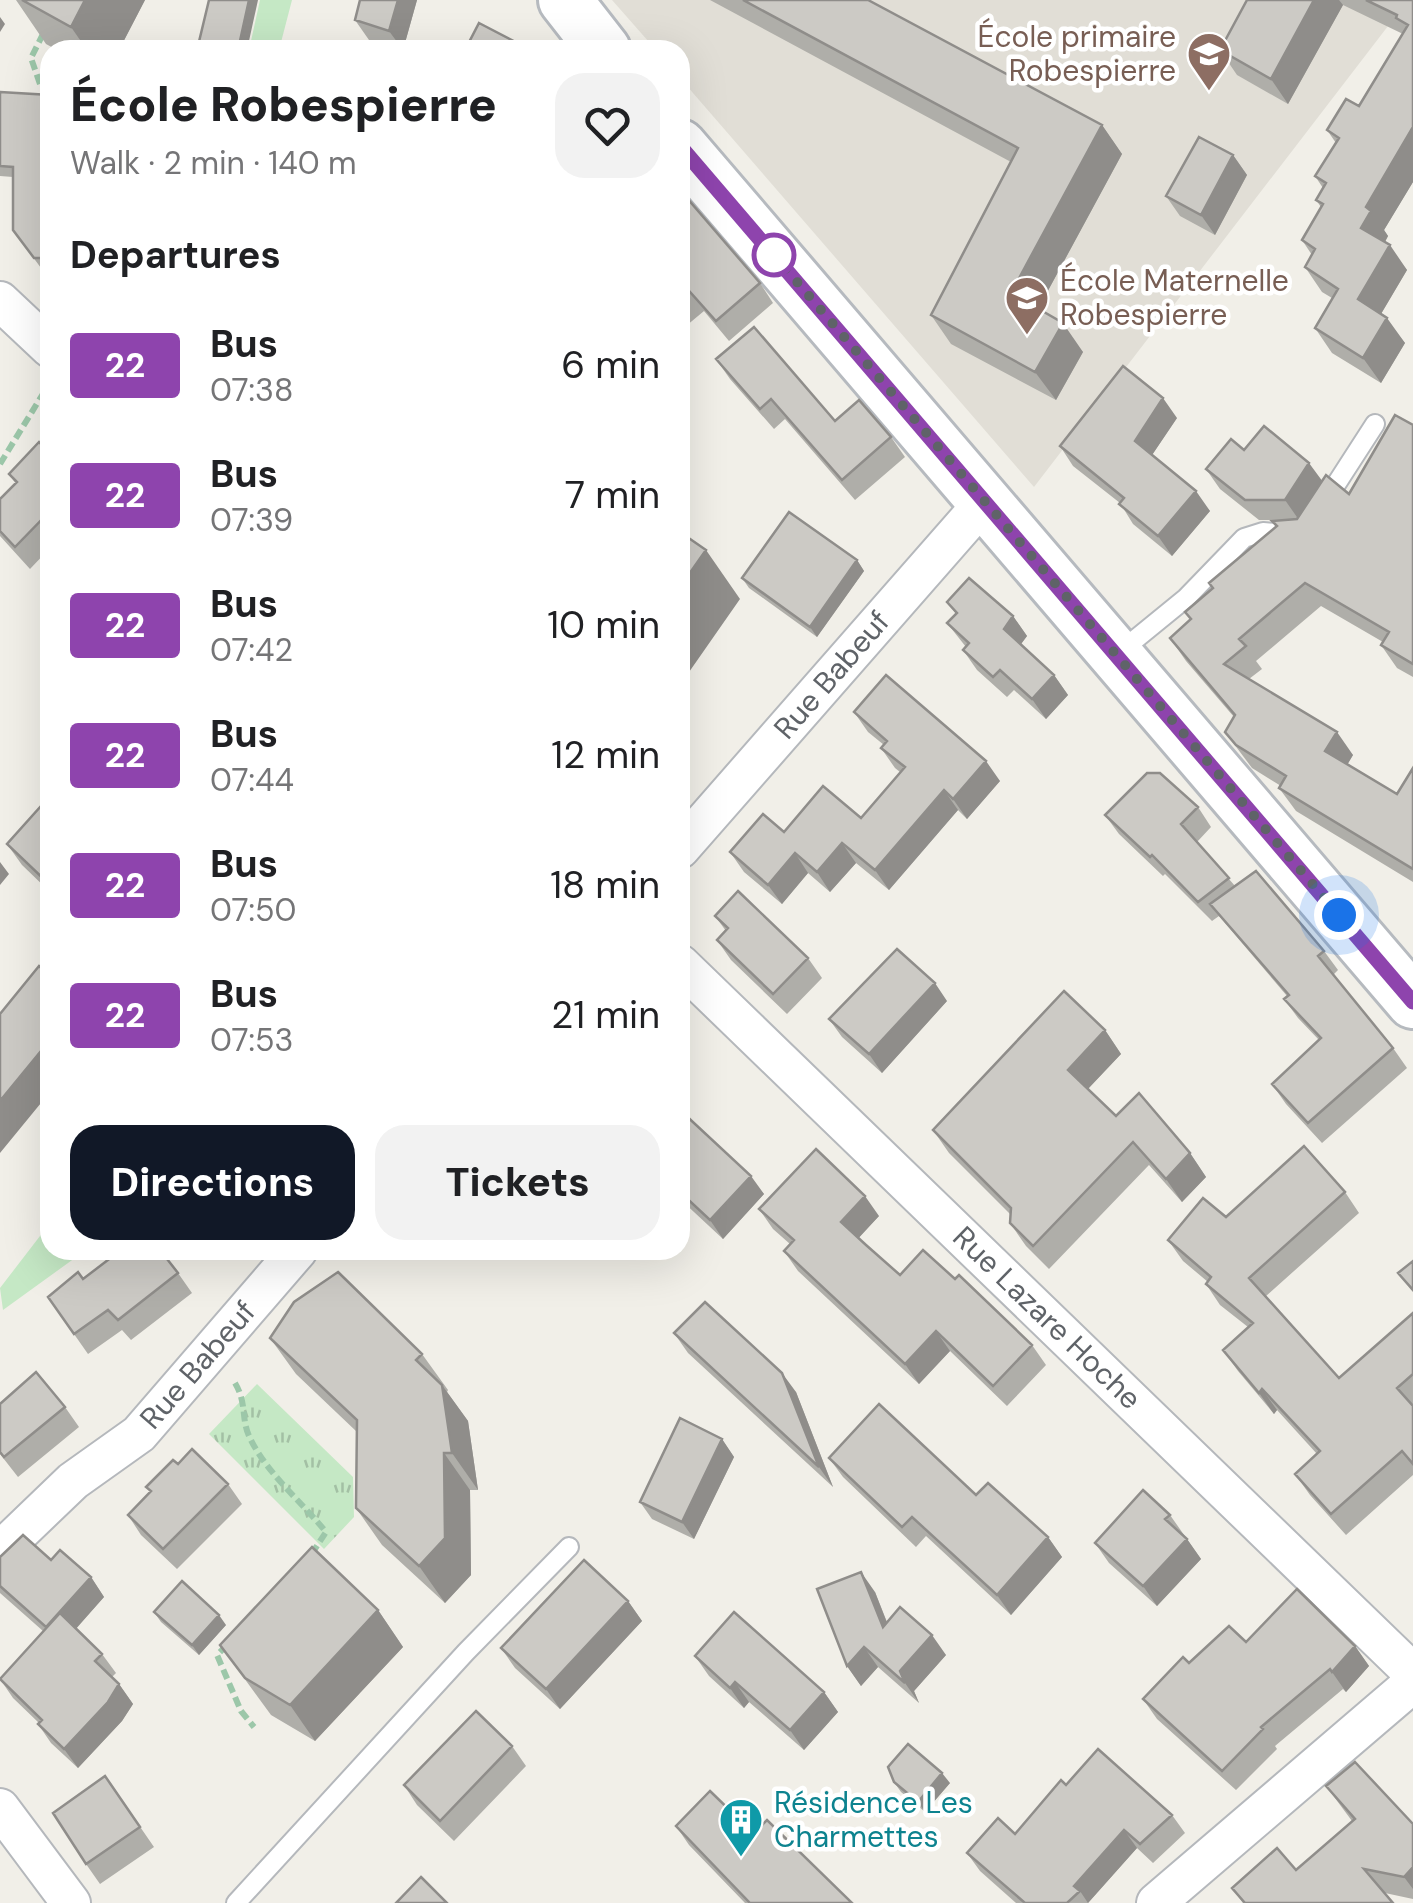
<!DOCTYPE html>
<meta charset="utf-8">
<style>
:root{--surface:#fff;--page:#f2f2f2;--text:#202124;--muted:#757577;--accent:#111827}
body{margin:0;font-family:"DM Sans",sans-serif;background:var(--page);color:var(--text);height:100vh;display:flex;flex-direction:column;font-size:38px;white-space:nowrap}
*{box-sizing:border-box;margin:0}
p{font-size:32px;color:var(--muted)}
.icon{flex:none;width:55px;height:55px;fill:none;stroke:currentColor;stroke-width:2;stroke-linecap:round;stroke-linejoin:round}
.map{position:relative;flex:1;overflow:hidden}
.sheet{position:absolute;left:40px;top:40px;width:650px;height:1220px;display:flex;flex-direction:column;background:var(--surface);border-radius:30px;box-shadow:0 10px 40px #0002}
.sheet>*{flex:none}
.badge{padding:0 20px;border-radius:8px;font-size:35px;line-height:65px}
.you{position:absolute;width:50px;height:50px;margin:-25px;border:8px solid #fff;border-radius:50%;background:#1a73e8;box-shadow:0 0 0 15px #1a73e833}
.map>.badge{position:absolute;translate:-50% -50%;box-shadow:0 0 0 5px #fff}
h2{padding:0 30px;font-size:38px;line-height:90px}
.round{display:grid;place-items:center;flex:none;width:105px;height:105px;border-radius:30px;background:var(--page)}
.head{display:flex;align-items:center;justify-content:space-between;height:170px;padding:0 30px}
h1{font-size:48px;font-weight:800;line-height:75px}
.primary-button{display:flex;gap:20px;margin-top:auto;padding:20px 30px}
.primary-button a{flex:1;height:115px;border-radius:30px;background:var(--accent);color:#fff;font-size:40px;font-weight:800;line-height:115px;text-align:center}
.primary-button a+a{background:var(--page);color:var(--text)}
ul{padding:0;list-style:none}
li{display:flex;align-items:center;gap:30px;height:130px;padding:0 30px}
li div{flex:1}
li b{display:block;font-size:38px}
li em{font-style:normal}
li .badge{min-width:110px;font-weight:700;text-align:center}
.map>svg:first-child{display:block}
.education{fill:#e1ded6}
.grass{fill:#c5e8c5}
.park{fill:url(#park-tufts)}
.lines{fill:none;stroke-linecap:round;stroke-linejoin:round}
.lane-casing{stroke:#b5b8bc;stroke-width:22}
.street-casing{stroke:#b5b8bc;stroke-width:42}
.secondary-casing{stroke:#b6babf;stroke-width:58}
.path{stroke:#9cc7a9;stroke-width:6;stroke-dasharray:10 5;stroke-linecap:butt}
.lane{stroke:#fff;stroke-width:18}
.street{stroke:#fff;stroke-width:38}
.secondary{stroke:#fff;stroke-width:52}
.wall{fill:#afaea9}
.shaded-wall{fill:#8f8d8a}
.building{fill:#cccac5;stroke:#8f8d8a;stroke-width:2.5}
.line-casing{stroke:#fff;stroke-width:22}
.line{stroke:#8e44ad;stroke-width:15}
.walk{stroke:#5f6368;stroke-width:10;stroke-dasharray:0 18}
.stop-dot{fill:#fff;stroke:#8e44ad;stroke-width:5}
.labels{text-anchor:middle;stroke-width:9;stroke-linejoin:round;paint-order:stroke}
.education-label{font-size:30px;fill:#785e54;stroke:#fff;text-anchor:end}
.street-label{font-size:30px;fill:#5f6368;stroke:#fff}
.culture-label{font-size:30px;fill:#0d838f;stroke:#fff;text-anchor:start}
</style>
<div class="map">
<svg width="1413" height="1903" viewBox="0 0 1413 1903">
<defs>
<pattern id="park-tufts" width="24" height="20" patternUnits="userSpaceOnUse" patternTransform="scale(2.5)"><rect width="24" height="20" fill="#c5e8c5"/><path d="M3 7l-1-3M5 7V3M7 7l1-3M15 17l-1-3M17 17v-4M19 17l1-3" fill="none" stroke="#a3c0a4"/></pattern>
</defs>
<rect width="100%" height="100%" fill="#f1efe8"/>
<path class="education" d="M612,0h796l-374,487 -354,-409v-28h-24z"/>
<path class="grass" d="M260,0h32l-13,50h-30z
M50,1223v27h36l-83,60 -3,-22z"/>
<path class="park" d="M257,1384l96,93 1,40 -30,32 -115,-115z"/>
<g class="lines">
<defs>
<path id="lane" d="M1324,503l51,-79
M1121,651l65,-53 58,-60 19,-6 26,2
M236,1903l230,-251 103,-105"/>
<path id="street" d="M0,301l50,47
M680,849l305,-348
M680,964l733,709
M0,1551l73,-70 66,-47 159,-184
M0,1808l71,95
M1156,1903l257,-220"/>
<path id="secondary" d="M565,0l39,50
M680,146l733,856"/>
</defs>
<use href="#lane" class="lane-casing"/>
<use href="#street" class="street-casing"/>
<use href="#secondary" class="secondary-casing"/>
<path class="path" d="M40,84l-9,-26 13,-26
M0,464l49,-80
M235,1383c12,20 6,35 14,53 17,37 52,65 77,96l-15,23
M227,1645l-10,10 24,56 13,16"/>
<use href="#lane" class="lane"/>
<use href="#street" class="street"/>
<use href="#secondary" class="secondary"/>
</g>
<path class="wall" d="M16,0h129l-26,50h-62l-11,-6z
M360,0h57l-14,50 -34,-10 -14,-20z
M710,0h158l234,125 20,29 -84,155 45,43 -27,48 -105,-56 -20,-29 80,-153z
M1247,0h166v182l-29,48 4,6 -3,6 22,28 -26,44 24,29 -24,40 -49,-30 -17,-25 17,-30 -10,-6 -17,-25 7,-12 -10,-15 19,-33 -5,-7 7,-12 -8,-12 21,-33 -9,-13 32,-24 44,-72 -60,-29 -55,99 -51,-29 -17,-25z
M0,92l50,3v173h-9l-28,-38v-53l-13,-1z
M1233,155l14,20 -32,60 -35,-19 -14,-20z
M680,190l80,93 13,20 -44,38 -25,-30 -24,20z
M716,359l119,62 56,16 14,20 -50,43 -70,-81 -11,10 -44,-50z
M1177,418l-25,37 58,56 -38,45 -39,-32 -13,-21 -47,-37 -13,-20z
M1413,425v252l-16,-9 -16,-23 2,-3 -62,-36 -65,55 6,8 -13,10 104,76 -6,9 50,30 16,-26v114l-117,-71 -17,-23 2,-2 -29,-18 -27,-36 9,-15 -48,-56 -16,-23 21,-18 -6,-8 27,-24 64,-61 -4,-6 22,-1h-35l-39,-31 -14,-20 38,-19 105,44z
M50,454v94l-20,21 -30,-33v-37l16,-15 -7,-10z
M857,560l7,11 -47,66 -68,-49 -7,-10z
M947,602l66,14 14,20 -6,8 33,31 14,20 -22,24 -32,-29 -7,7 -30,-27 -14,-20 3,-3 -19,-24 9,-9z
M854,712l146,69 -33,38 -9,-9 -69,80 -33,-27 -26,29 -22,-19 -26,31 -38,-32 -14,-20 54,-20 77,-14 39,-46 -5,-4 -14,-20 3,-3 -16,-13z
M50,796v96l-28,-27 -15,-21z
M1198,807l13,20 -14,15 38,44 89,65 14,19 -5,5 60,73 14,20 -85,75 -36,-39 -14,-20 47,-44 -21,-22 -14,-19 3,-3 -68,-80 -7,5 -47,-47 -2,2 -44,-42 -14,-19z
M715,916l93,42 14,20 -35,36 -56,-54 -14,-20 9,-9z
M947,1001l-65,72 -40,-36 -13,-18z
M1105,1030l16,24 -33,35 28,27 74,37 16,24 -24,25 -33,-37 -100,104 -23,-23 -16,-23 1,-8 -62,-62 -16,-23z
M680,1110l84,84 -41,45 -43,-40z
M1345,1192l14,21 -93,83 73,82 74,-65v162l-67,60 -36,-40 -15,-21 22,-20 -40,-44 -3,4 -36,-43 -15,-21 25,-23 -28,-22 -14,-21 2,-2 -25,-21 -15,-21 58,-23z
M759,1209l120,7 -21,22 42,37 132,70 14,20 -39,41 -57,-55 -31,33 -121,-113 -14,-20 6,-7 -17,-15z
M178,1273l14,20 -61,47 -9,-10 -34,24 -40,-57 35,-18z
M674,1333l122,59 37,95 -145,-134z
M270,1338l152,16 26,36 -1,2 21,29 10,69h-8l1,85 -26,28 -63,-58 -26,-37 1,-76 -61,-58z
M0,1404l65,3 14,20 -61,50 -18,-23z
M722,1439l12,18 -40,82 -42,-20 -12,-17z
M829,1458l147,37 72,42 14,20 -51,58 -85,-79 -10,11 -73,-70z
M178,1464l50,20 14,20 -65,65 -36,-34 -13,-20 22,-23 -4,-5z
M1170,1515l31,44 -44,47 -48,-43 -14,-20z
M0,1557l51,3 40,17 13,20 -28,31 26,26 14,19 -4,4 7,7 14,20 -11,17 -44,47 -27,-25 -13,-19 1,-1 -26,-25 -13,-19 43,-48 -43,-38z
M875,1592l12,30 59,33 -32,36 5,12 -41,-36 -17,19 -14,-20z
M628,1601l14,20 -82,88 -45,-41 -14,-20z
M378,1610l25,37 -88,94 -44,-26 -51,-70z
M154,1612l72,13 -27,30 -38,-33z
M1246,1642l109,4 14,20 -23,26 -3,-3 -68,57 2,3 -41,41 -79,-71 -14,-20 46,-36z
M695,1656l129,36 14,20 -34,38 -55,-48 -5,6 -35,-32z
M512,1746l14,20 -72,75 -37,-36 -13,-20z
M105,1776l49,71 -54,37 -14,-20z
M894,1782l56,1 -25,29 -24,-20z
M1066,1785l106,30 13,18 -32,30 -16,-15 -49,55h-72l-36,-32 -13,-18 48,-19z
M1326,1786l87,38v75l-28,-6 8,10h-150l-11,-15 64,-18 56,-49z
M676,1826l73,3 103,74h-107l-56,-58z"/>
<path class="shaded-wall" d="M85,0h60l-26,50h-32l-16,-23z
M249,0h9l-11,50h-9z
M398,0h19l-14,50 -14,-19z
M1314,0h25l4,5 -55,99 -17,-25z
M0,17l5,7 -5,8z
M1102,125l20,29 -91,168 -20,-29z
M1413,127v55l-29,48 4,6 -9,17 -18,-25 5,-21z
M1233,155l14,20 -32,60 -14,-20z
M1390,245l17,25 -32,54 -17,-25z
M1387,318l18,25 -24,40 -18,-25z
M1063,323l20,29 -27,48 -21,-28z
M1163,398l14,20 -29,43 -13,-20z
M1309,463l14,19 -24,38 -14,-20z
M1196,491l14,20 -38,45 -14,-20z
M706,550l34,49 -60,86v-98z
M857,560l7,11 -47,66 -7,-10z
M1013,616l14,20 -9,12 -14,-19z
M1054,675l14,20 -22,24 -14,-20z
M1337,732l16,23 -11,19 -17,-23z
M986,761l14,20 -33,38 -14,-20z
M944,790l14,20 -69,80 -14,-20z
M842,843l14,20 -26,29 -13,-20z
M795,853l13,20 -26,31 -14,-19z
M0,862l9,12 -9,11z
M935,983l12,18 -65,72 -13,-19z
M1105,1030l16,24 -37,39 -16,-23z
M50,1040v52l-50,61v-52z
M1190,1153l16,24 -24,25 -16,-23z
M751,1176l13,18 -41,45 -13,-19z
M865,1196l14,20 -24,26 -14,-20z
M936,1331l14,20 -31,33 -14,-20z
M782,1373l14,19 37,95 -14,-20z
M442,1385l26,36 10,69 -26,-37z
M1262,1389l15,21 -3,4 -15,-21z
M722,1439l12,18 -40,82 -12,-17z
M444,1453l26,37 1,85 -26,28 -26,-37z
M1048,1537l14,20 -51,58 -14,-20z
M1187,1539l14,20 -44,47 -14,-20z
M861,1572l14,20 21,54 -13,-19z
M91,1577l13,20 -44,50 -14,-20z
M628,1601l14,20 -82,88 -14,-20z
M378,1610l25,37 -88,94 -25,-36z
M219,1615l7,10 -27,30 -7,-10z
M932,1635l14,20 -32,36 5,12 -14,-20 -5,-12z
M1355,1646l14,20 -23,26 -14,-20z
M864,1647l14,20 -17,19 -14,-20z
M735,1682l14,20 -5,6 -14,-20z
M119,1684l14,20 -11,17 -44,47 -14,-19z
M824,1692l14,20 -34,38 -14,-20z
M942,1773l8,10 -25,29 -7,-10z
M1124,1830l13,18 -49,55 -8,-12 -6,-5z
M1413,1867v22l-9,-12z"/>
<path class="building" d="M22,0h63l-14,27z
M209,0h40l-11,50h-41z
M360,0h38l-9,31 -34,-11z
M743,0h125l234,125 -91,168 52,30 -28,49 -104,-57 87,-167z
M1247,0h67l-43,79 -51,-29z
M1366,0h47v127l-47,80 5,4 -10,17 29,17 -32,54 29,19 -24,40 -48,-30 23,-39 -33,-22 10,-18 -13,-9 21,-36 -7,-4 10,-17 -11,-7 24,-38 -12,-8 19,-31 13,7 49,-81 -12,-7 1,-3z
M479,23l46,24 -2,3h-58z
M0,92l50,3v163h-16l-21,-28v-63l-13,-1z
M1199,137l34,18 -32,60 -35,-19z
M680,190l80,93 -44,38 -26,-29 -10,8z
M754,327l81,94 24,-21 32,37 -49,43 -71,-81 -11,10 -44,-50z
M1123,366l40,32 -28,43 61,50 -38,45 -39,-32 5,-6 -64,-52z
M1395,415l18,10v239l-32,-19 8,-13 -84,-49 -66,56 7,7 -22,18 113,68 -12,19 72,43 16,-26v101l-134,-81 7,-12 -50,-31 -11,-13 10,-17 -65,-77 21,-19 -6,-7 28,-24 -4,-5 68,-57 -5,-5 25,-2 29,-44 23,19z
M1264,426l45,37 -24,37h-40l-39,-31 25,-30 13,11z
M39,442l11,12v57l-35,36 -15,-16v-32l17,-17 -8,-8z
M789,512l68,48 -47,67 -68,-49z
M680,532l26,18 -26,37z
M969,578l44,38 -9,13 50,46 -22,24 -32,-29 -7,7 -30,-27 6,-7 -22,-20 10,-10 -10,-11z
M886,675l100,86 -33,38 -9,-9 -69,80 -33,-27 -25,29 -22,-19 -27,32 -38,-33 33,-38 21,18 39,-46 38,32 44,-51 -24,-19 6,-7 -33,-29z
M1147,773h13l38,34 -17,17 48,54 -31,24 -46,-47 -2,2 -45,-42z
M50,796v89l-43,-41z
M1256,871l68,80 -6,5 75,92 -85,75 -36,-39 49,-46 -37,-39 5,-4 -79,-91z
M738,891l70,67 -35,36 -56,-54 11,-12 -13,-12z
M897,949l38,34 -66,71 -40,-35z
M39,966l11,10v64l-50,61v-87z
M1064,991l41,39 -37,40 48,46 23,-23 51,60 -24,26 -33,-37 -100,104 -23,-23 1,-15 -78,-78z
M680,1110l71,66 -41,44 -30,-28z
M1304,1146l41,46 -96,86 90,100 74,-65v61l-16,14 16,18v58l-11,-13 -71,63 -36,-40 25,-23 -58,-62 -3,4 -36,-43 30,-27 -47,-39 5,-7 -43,-37 35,-42 23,19z
M816,1149l49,47 -24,26 25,23 34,30 23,-25 32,29 4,-4 73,70 -39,41 -57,-55 -31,33 -121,-113 10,-11 -35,-31z
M121,1250h39l18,23 -60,47 -10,-10 -34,24 -26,-37 30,-25 5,7z
M1413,1261v29l-15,-17z
M338,1272l84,82 -6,6 26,25 10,68h-8l1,85 -26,28 -63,-58 1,-88 -87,-82 24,-36z
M705,1302l77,71 37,94 -145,-134z
M36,1372l29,35 -61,50 -4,-5v-48z
M879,1404l97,91 12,-12 60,54 -51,58 -85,-78 -10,10 -73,-69z
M680,1418l42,21 -40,83 -42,-20z
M192,1449l36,35 -65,65 -35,-34 23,-24 -5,-4 27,-27 5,4z
M1143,1490l27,25 -5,4 22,20 -44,47 -48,-43z
M23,1535l28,25 9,-10 31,27 -45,50 -46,-41v-29z
M312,1547l66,63 -88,95 -45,-27 -25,-33z
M584,1560l44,41 -82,88 -45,-41z
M861,1572l22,55 17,-20 32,28 -32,36 5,12 -41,-36 -17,19 -30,-77z
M182,1581l37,34 -27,30 -38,-33z
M1297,1589l58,57 -23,26 -2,-3 -69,58 2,2 -41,42 -79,-72 40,-42 6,6 40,-37 17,16z
M734,1612l90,80 -34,38 -55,-48 -5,6 -35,-32z
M60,1613l42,41 -7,7 24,23 -11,18 -44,47 -26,-25 4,-4 -42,-41z
M476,1711l36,35 -72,75 -36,-36z
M908,1744l34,29 -24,29 -24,-20 -6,-15z
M1098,1749l74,66 -32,29 -16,-14 -50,56 6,5 -13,12h-42l-58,-50 31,-35 17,16 46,-54 5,5z
M1355,1762l58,62v43l-9,10 -40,-8 29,34h-148l-13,-15 45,-40 19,22 59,-51 -29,-33z
M105,1776l35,51 -54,37 -33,-51z
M710,1791l39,38 3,-3 5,4 10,-10 85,83h-102l-74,-77z
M421,1877l26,26h-51z"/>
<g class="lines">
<defs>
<path id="line" d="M680,146l733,856"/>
</defs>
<use href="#line" class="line-casing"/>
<use href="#line" class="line"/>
<path class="walk" d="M774,255l565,660"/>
</g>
<defs>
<symbol id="school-pin" viewBox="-11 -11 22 30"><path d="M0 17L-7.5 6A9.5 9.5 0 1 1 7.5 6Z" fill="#8d6e63" stroke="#fff"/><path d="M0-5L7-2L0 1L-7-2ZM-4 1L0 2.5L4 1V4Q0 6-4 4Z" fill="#fff"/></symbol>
<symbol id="building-pin" viewBox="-11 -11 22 30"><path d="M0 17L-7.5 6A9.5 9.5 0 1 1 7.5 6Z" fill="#0f9aa8" stroke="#fff"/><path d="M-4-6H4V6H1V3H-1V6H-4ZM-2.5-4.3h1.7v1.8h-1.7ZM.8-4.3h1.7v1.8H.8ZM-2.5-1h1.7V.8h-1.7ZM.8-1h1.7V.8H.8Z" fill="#fff"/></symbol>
</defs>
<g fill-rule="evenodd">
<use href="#school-pin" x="1184" y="29" width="50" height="68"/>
<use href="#school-pin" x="1002" y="273" width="50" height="68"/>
<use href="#building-pin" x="716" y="1795" width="50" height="68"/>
</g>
<circle class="stop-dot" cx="774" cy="255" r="20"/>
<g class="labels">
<g class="education-label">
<text x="1176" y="47">École primaire<tspan x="1176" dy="34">Robespierre</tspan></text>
<text x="1060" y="291" text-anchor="start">École Maternelle<tspan x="1060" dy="34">Robespierre</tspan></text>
</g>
<g class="street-label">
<text transform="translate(832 675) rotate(-49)" y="10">Rue Babeuf</text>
<text transform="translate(1047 1318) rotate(44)" y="10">Rue Lazare Hoche</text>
<text transform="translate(198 1365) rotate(-49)" y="10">Rue Babeuf</text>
</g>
<g class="culture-label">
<text x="774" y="1813">Résidence Les<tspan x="774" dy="34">Charmettes</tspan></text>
</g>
</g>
</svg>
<div class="you" style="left:1339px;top:915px"></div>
<section class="sheet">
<div class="head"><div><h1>École Robespierre</h1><p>Walk · 2 min · 140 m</p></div><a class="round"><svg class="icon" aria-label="heart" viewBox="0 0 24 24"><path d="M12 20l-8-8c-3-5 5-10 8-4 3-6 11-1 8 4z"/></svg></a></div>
<h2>Departures</h2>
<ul>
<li><span class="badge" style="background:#8e44ad;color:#fff">22</span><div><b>Bus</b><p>07:38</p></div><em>6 min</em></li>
<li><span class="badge" style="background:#8e44ad;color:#fff">22</span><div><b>Bus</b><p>07:39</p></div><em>7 min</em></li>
<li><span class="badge" style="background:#8e44ad;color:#fff">22</span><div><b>Bus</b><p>07:42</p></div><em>10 min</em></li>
<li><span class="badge" style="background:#8e44ad;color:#fff">22</span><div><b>Bus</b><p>07:44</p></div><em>12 min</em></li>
<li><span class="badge" style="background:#8e44ad;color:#fff">22</span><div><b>Bus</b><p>07:50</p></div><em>18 min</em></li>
<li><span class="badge" style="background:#8e44ad;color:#fff">22</span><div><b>Bus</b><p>07:53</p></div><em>21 min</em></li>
</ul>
<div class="primary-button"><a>Directions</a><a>Tickets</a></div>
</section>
</div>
